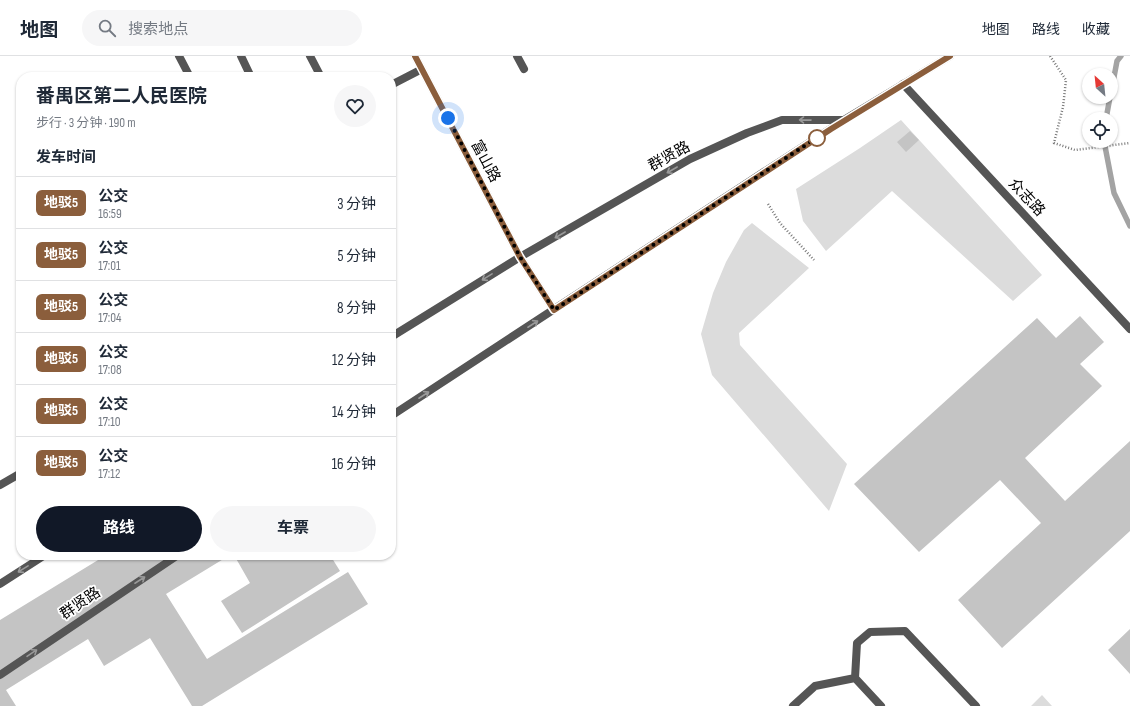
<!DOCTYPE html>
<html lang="zh">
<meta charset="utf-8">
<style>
:root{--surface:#fff;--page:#f6f6f7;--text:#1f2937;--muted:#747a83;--line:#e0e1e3;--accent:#111827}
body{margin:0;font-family:"Sofia Sans Condensed","Noto Sans SC",sans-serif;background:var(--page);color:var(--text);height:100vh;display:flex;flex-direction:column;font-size:15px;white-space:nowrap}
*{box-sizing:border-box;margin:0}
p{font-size:13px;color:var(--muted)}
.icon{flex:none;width:22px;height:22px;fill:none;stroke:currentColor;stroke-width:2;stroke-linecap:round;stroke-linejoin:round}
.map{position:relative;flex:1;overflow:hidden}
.panel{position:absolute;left:16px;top:16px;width:380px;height:488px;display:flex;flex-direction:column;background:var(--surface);border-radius:16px;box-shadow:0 1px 3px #0004}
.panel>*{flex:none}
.badge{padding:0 8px;border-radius:6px;font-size:14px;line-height:26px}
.needle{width:26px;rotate:333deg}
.controls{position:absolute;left:1082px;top:12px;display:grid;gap:8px}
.controls a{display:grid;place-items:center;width:36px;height:36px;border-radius:50%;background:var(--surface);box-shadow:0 1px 3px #0004;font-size:20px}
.you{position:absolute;width:20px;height:20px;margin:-10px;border:3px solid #fff;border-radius:50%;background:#1a73e8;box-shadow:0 0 0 6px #1a73e833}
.map>.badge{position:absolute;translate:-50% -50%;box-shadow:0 0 0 2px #fff}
h2{padding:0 20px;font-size:15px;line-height:36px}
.round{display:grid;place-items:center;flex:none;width:42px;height:42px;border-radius:21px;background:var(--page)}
.summary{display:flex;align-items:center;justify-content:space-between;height:68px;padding:0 20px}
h1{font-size:19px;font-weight:700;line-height:30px}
.button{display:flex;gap:8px;margin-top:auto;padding:8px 20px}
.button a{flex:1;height:46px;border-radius:24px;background:var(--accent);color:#fff;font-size:16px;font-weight:700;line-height:46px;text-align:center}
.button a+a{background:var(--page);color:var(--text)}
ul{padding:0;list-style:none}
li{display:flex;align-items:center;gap:12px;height:52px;padding:0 20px;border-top:1px solid var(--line)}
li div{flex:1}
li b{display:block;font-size:15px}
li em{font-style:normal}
li .badge{min-width:44px;font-weight:700;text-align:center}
header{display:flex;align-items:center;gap:24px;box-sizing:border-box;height:56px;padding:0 20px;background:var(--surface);border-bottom:1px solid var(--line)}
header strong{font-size:19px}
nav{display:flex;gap:22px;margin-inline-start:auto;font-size:14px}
.search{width:280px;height:36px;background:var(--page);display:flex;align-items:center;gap:10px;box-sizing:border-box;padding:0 14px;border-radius:22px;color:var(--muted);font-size:15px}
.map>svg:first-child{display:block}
.green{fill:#dcdcdc}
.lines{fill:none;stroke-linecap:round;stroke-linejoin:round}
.stream{stroke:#a3a3a3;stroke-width:5.5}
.building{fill:#c4c4c4}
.path{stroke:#777;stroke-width:2.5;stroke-dasharray:1 2;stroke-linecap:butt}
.minor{stroke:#555;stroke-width:8}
.tertiary{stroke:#555;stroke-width:8}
.oneway{stroke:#999}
.line-casing{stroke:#fff;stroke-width:9}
.line{stroke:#8b5e3c;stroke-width:6}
.walk{stroke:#000;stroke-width:4;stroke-dasharray:0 7.2}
.stop-dot{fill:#fff;stroke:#8b5e3c;stroke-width:2}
.labels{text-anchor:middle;stroke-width:3.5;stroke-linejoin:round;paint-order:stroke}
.street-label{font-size:15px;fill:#000;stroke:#fff}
</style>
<header>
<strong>地图</strong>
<div class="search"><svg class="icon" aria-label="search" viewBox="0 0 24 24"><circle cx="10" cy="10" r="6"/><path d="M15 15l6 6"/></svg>搜索地点</div>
<nav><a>地图</a><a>路线</a><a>收藏</a></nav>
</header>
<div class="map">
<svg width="1130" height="650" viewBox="0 0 1130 650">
<rect width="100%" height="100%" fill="#fff"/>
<path class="green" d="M901,64l141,155 -29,26 -121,-110 -66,60 -23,-30 -7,-32 64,-41z
M752,167l57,45 -70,65 1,12 107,119 -18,47 -117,-136 -11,-41 12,-41 13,-31 18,-32z
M1042,639l10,11h-21z"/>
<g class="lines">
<path class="stream" d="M1111,37l6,-32 4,-5
M1106,63l4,-22
M1104,85l10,52 16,33"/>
</g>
<path class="building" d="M910,75l9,9 -13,12 -9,-10z
M1080,260l24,26 -24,22 22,22 -77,72 40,43 65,-60v90l-128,117 -44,-48 83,-77 -41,-43 -81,72 -65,-68 183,-166 19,20z
M102,499h128l-64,39 41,65 141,-87 20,32 -166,102h-10l-42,-68 -46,28 -16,-27 -82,51 10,16h-16v-86l103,-63z
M234,499h96l10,16 -98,62 -21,-32 29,-18z
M1130,573v45l-22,-24z"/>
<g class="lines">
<path class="path" d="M1050,0l16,24 -3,27 -9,36 21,7 55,-7
M768,148l12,19 34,37"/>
<path class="minor" d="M179,0l11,21
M241,0l10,21
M310,0l11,21
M415,0l105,201
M517,0l7,13
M903,28l227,245
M391,29l31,-16
M855,622l2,-35 13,-11 35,-1 71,75
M793,650l22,-20 40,-8 26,28"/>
<path class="tertiary" d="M520,201l34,53
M391,281l129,-80 170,-98 57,-26 35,-13h62
M391,360l362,-237 91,-59 106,-64
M0,429l21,-12
M0,528l45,-29
M0,619l178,-120"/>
</g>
<defs><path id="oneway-shaft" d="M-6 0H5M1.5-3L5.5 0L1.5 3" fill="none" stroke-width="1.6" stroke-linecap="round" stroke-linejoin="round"/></defs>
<g class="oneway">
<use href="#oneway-shaft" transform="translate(805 64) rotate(-179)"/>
<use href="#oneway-shaft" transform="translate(672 114) rotate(150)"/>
<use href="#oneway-shaft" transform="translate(560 179) rotate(150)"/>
<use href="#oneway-shaft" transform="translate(487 221) rotate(148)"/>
<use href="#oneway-shaft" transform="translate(533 268) rotate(-33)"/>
<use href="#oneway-shaft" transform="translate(424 339) rotate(-33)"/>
<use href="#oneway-shaft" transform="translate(23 513) rotate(148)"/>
<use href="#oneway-shaft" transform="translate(140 524) rotate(-33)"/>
<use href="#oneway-shaft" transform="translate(32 597) rotate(-34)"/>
</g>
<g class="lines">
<defs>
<path id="line" d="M415,0l105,201 34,53 277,-181 119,-73"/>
</defs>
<use href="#line" class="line-casing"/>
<use href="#line" class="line"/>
<path class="walk" d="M448,62l72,139 34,53 264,-173 -1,1"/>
</g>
<circle class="stop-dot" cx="817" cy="82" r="8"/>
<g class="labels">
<g class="street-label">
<text transform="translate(669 100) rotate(-29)" y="5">群贤路</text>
<text transform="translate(486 105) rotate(62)" y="5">富山路</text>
<text transform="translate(1027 141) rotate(47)" y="5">众志路</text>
<text transform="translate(80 547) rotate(-34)" y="5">群贤路</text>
</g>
</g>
</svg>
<div class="controls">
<a><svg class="needle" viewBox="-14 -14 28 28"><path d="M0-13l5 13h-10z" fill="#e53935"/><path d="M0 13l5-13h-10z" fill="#747a83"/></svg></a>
<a><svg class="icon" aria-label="locate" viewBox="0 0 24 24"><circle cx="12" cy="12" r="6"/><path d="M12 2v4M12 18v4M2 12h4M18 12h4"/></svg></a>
</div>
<div class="you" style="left:448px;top:62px"></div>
<section class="panel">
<div class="summary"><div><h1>番禺区第二人民医院</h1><p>步行 · 3 分钟 · 190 m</p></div><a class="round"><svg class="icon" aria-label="heart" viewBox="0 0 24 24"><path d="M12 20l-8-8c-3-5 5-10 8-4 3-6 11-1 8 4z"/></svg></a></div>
<h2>发车时间</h2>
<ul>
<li><span class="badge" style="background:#8b5e3c;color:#fff">地驳5</span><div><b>公交</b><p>16:59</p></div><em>3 分钟</em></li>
<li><span class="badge" style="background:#8b5e3c;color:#fff">地驳5</span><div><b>公交</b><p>17:01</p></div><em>5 分钟</em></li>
<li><span class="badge" style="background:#8b5e3c;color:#fff">地驳5</span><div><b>公交</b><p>17:04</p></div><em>8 分钟</em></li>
<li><span class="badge" style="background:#8b5e3c;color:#fff">地驳5</span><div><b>公交</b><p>17:08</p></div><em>12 分钟</em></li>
<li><span class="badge" style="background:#8b5e3c;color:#fff">地驳5</span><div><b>公交</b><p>17:10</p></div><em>14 分钟</em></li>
<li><span class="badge" style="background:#8b5e3c;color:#fff">地驳5</span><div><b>公交</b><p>17:12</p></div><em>16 分钟</em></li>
</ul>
<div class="button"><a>路线</a><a>车票</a></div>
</section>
</div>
